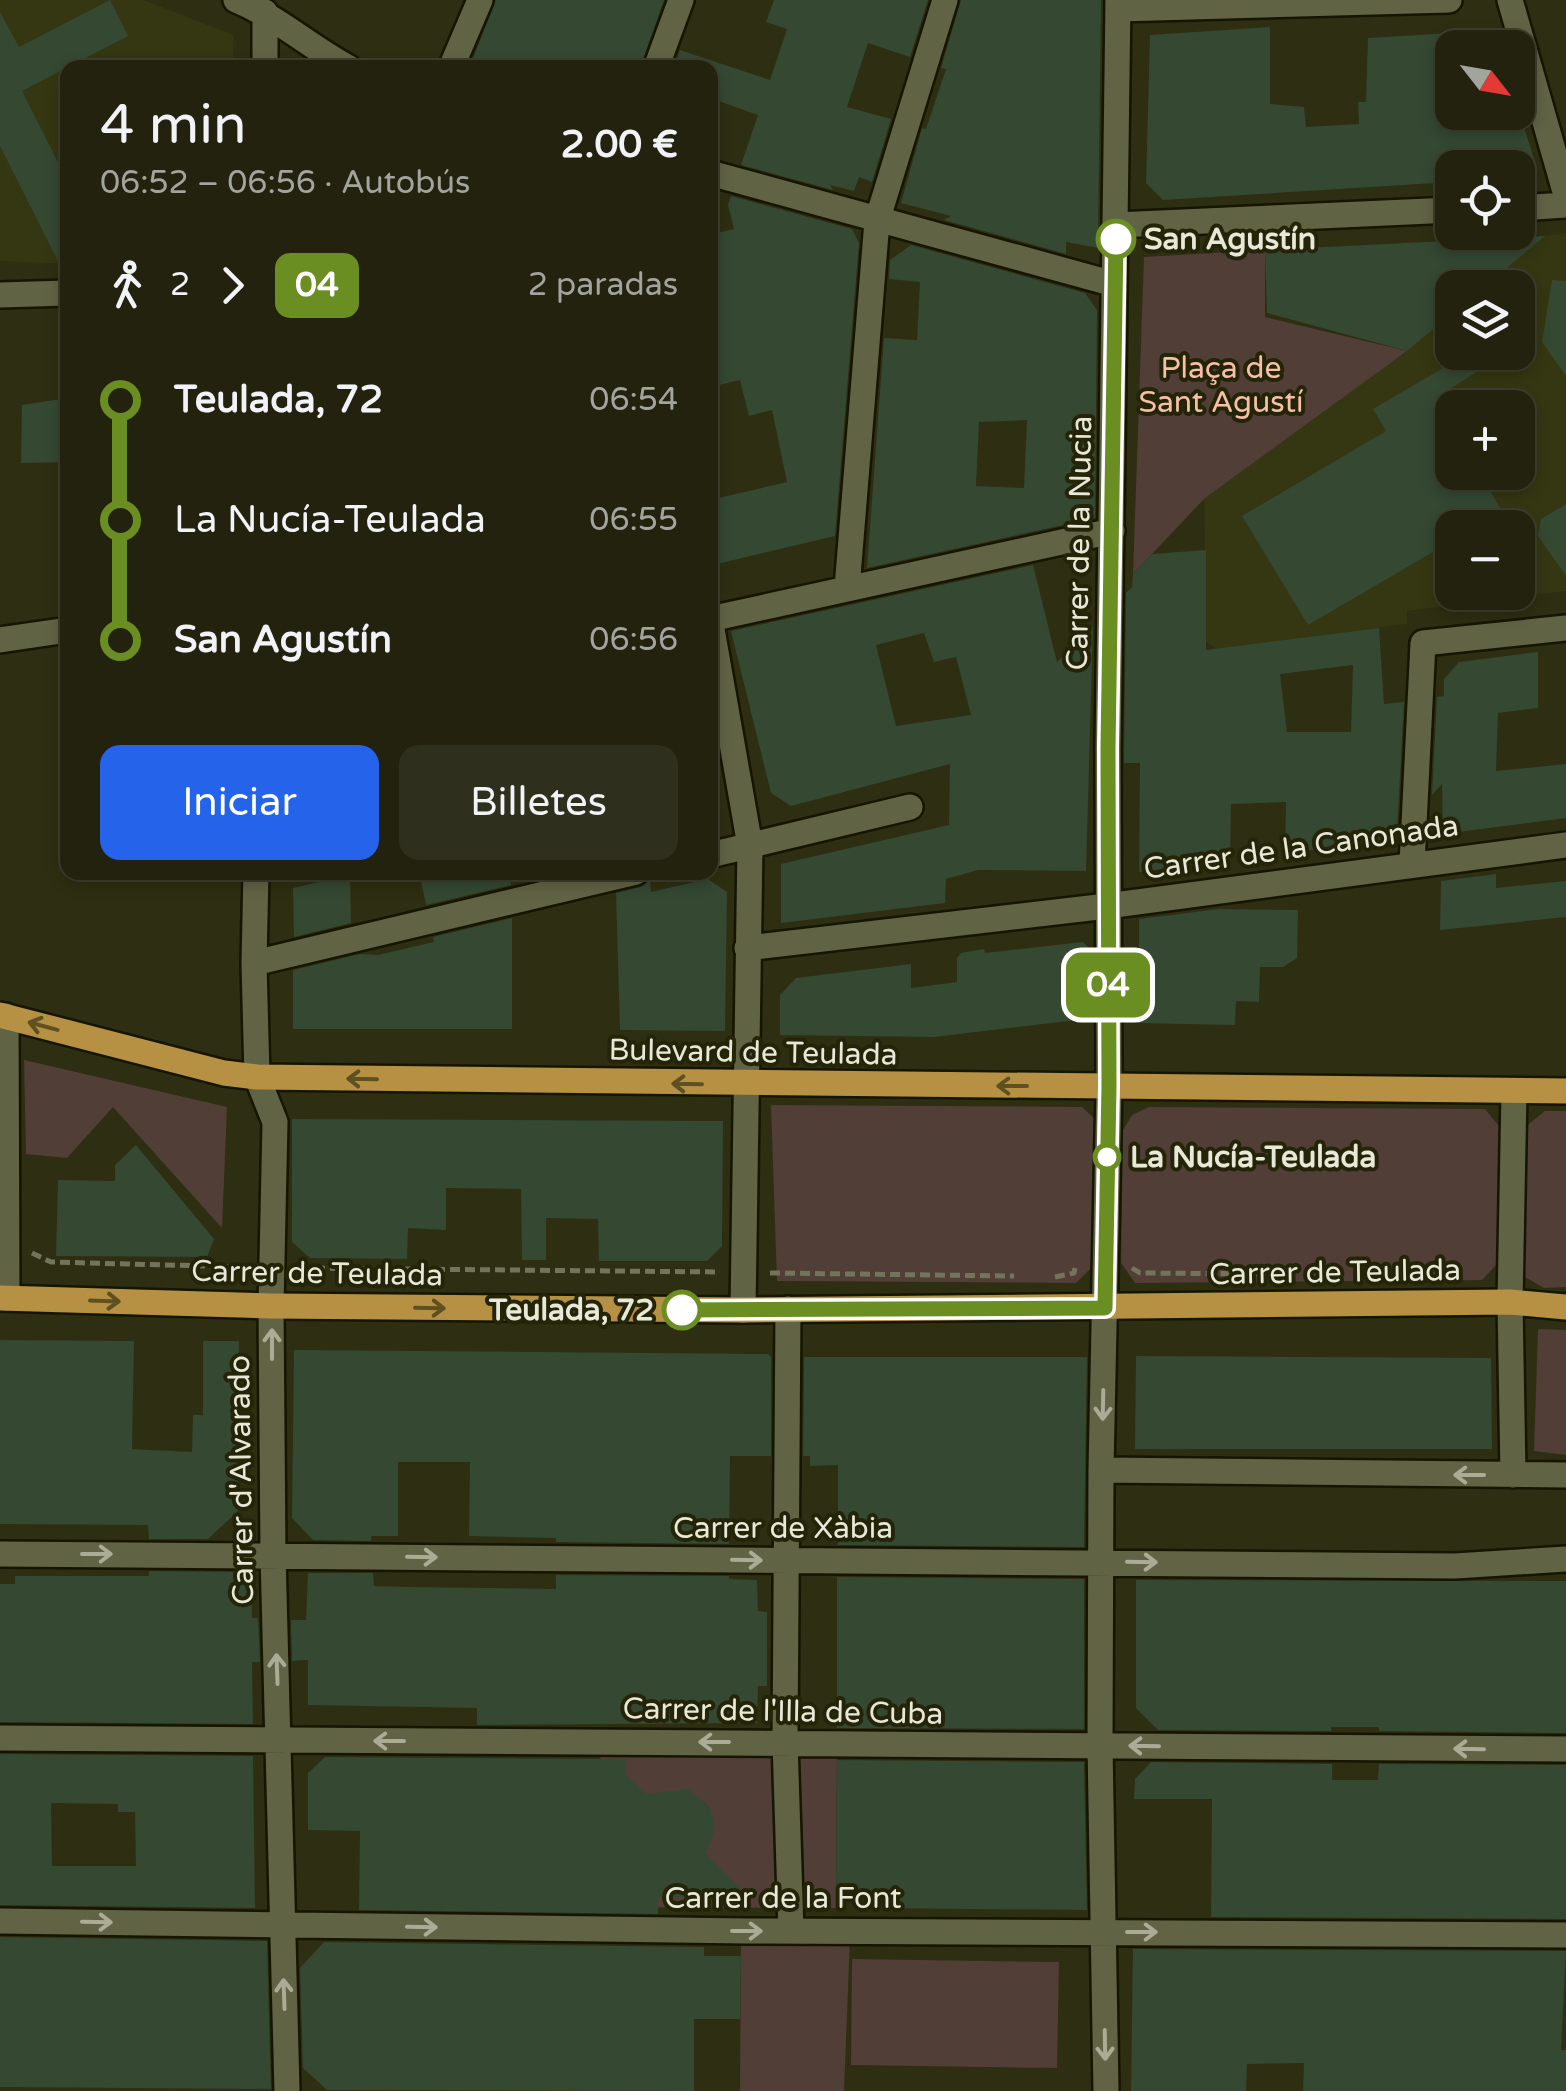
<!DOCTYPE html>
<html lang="es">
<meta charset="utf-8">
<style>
:root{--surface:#22220e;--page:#2e2f1c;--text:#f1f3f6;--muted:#a2a49e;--line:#3f3f2e;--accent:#2563eb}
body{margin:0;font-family:"Varela Round",sans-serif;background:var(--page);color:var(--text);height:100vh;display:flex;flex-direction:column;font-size:38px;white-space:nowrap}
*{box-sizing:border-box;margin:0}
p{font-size:32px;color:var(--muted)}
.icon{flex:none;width:55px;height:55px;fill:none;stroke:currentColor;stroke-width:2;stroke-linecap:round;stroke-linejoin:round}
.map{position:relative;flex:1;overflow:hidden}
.drawer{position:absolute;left:60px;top:60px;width:658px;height:820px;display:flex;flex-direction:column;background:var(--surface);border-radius:20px;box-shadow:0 5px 15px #0003,0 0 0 2px var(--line)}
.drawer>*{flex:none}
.badge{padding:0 20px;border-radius:15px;font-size:35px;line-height:65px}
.needle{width:65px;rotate:121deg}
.buttons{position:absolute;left:1435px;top:30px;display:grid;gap:20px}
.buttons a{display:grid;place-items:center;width:100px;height:100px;border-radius:20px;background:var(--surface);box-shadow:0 5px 15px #0003,0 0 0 2px var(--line);font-size:50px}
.map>.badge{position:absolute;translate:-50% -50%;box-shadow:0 0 0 5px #fff}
.legs{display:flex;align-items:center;gap:15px;height:110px;padding:0 40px;font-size:32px}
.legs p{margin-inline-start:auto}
.head{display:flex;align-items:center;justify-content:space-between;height:170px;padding:0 40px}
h1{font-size:55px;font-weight:600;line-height:75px}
.primary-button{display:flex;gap:20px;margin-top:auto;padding:20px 40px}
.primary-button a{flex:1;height:115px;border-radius:20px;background:var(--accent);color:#fff;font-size:40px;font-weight:600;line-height:115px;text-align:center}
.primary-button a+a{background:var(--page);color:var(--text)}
ul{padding:0 40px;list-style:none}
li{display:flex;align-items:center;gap:35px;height:120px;font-size:38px}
li i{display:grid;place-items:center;width:15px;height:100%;margin:0 12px;background:currentColor}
li i::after{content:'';width:25px;height:25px;margin:-12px;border:8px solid;border-radius:50%;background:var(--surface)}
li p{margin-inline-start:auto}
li:first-child i{background:linear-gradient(#0000 50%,currentColor 0)}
li:last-child i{background:linear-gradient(currentColor 50%,#0000 0)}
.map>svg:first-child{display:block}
.built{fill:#353612;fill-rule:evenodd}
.green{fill:#513e36}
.building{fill:#344832;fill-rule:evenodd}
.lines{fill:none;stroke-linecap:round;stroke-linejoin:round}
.minor-casing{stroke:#161600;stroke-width:30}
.major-casing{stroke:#161600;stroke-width:30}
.path{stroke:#74745c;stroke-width:5;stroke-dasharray:10 5;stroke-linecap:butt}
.minor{stroke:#616345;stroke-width:25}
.major{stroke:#b69143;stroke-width:25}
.oneway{stroke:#5e5020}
.oneway2{stroke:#abac95}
.line-1-casing{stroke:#fff;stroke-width:22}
.line-1{stroke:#6b8e23;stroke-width:15}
.stop-1-dot{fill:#fff;stroke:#6b8e23;stroke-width:5}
.labels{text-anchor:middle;stroke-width:8;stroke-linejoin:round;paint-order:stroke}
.stop-label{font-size:30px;font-weight:bold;fill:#e7e8d7;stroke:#242408;text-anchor:start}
.park-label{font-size:30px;fill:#f6bfa8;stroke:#242408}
.street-label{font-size:30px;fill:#e7e8d7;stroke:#242408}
</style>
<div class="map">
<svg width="1566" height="2091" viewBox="0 0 1566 2091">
<rect width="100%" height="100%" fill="#2e2e12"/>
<path class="built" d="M0,0h144l89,35v32l-165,1 -1,196 -67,-3z
M1566,233v358l-159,20v13l-191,25 -10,-8 -2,-143 203,-147 45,-38v39h66v-64l-35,-1 62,-51zM1452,408h66v64h-66zM1452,528h66v64h-66z"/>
<path class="green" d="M1265,250v67l142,34 -202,147 -72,76 11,-317z
M24,1060l203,47 -5,121 -109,-121 -46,51 -41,-4z
M771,1105l311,2 13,12 2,143 -21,21 -299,-2z
M1149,1107l336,2 14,17 -1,137 -16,17 -347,3 -14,-20 2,-133 9,-15z
M1545,1111h21v176l-22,1 -19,-11v-150z
M1538,1329l28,1v125l-32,-4z
M600,1746l237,3 -1,159 -231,-1z
M850,1938l-6,153h-104l1,-152z
M852,1959l207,3 -2,106 -206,-3z"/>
<path class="building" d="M110,0l18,36 -106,55 46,91 -2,95 -66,-131v-134l19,35z
M496,0h168l-24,68h-171z
M774,0h154l-18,57 -42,-14 -21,64 44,12 -19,63 -13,-5 -5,14 -24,-6 3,5 -92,-25 17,-50 -48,-17v-30h-36l6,-18 90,30 17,-51 -21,-7z
M961,0h140l-3,248 -32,-6v12l-122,-34 7,-4 -50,-13 21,-75 4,1 20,-60 -5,-1z
M1270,27v77l34,3 2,20 53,-3 -1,-22h8l2,-64 84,-5v79h29v7l39,-4 17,53h-85v14l-289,18 -17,-17 4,-148z
M731,196l121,33 7,14 -24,293 -118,28 -7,-28v-36l77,-18 -15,-72 -23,6 -9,-36 -30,7v-152l24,-6 -6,-24z
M1545,236l-62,52h-31v25l-45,38 -140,-38 -2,-63z
M911,245l174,48 12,17 -2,208 -228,50 17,-230 33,2 3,-58 -31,-3 1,-19zM1027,420l-3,68 -48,-2 3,-64z
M1552,280l14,1v95l-24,-34z
M1467,354l11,17 -42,27 16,28v46h28l22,40 -27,16h-23v13l-144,84 -66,-109 144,-85 -13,-22z
M68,398v64l-47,1 1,-58z
M1566,504v72l-28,-40 3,-17z
M1206,550v100l173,-22 5,76 20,-2 -7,130 -8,9 -104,12 1,-51 -55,2 -1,56 -91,12 1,-109h-16l2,-170 6,-6 1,-13 19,-20zM1353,665l-2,67h-64l-7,-58z
M1033,565l24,97 36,-36 -7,245 -108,-1 -32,9 -1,24 -164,20v-59l168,-39 1,-61 -159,42 -20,-13 -40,-162zM924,633l10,29 22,-5 15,58 -75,11 -20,-81z
M1538,652v56l-40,5 -2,58 70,-7v54l-123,16 -1,-50 -10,11 5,-98 7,-1v-17l15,-17z
M419,872h92v13l-85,20z
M1496,874v14l70,-7v36l-126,13 1,-49z
M350,875l1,48 -57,14 -1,-49z
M650,879l1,13 57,-13 19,13 -2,139 -105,-1 -4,-137 25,-6z
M1219,909l79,1 -1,48 -14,9h-23l-1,35 -23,-1 -1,24 -96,-2v-104z
M512,918v111h-219v-59l67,-16 18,1 56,-13 -1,-5z
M1083,942l9,9 1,67 -159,19 -154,-2v-40l16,-17 115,-14v24l46,-6v-24l4,-5 23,-4 1,4z
M292,1119l431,2 -1,125 -15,15h-108l-1,-42 -52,-1v42h-24l-1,-71 -75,-1v42l-38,-2 -1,31 -97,-1 -18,-16z
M136,1145l78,94 -7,18 -151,-1 2,-76 57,1v-16z
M0,1340l134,1 -2,108 60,3 1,-37h10v-74h36l-1,170 -30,28h-59l-1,-14 -148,-1z
M294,1350l474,4 3,3v99h-41l-1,88 -173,-2v-4l-87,-2 1,-74h-72v74h-27v5l-58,-1 -21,-22z
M1136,1356l355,2 1,91h-357z
M804,1357h283l-3,190 -246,-2v-80l-28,1v-10h-7z
M149,1571l102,1 1,46h6l2,44h-8l1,62 -253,-2v-138h15v-8h134z
M308,1573h65l1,13 35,1 147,2v-14l173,1v3l28,1 1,31 9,1v74h-9l-1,37 -280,2v-17l-169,-3v-45l-16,1 -1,-41h15z
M837,1577l247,2v150l-247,-1z
M1136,1580l430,1v152l-187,-2v-4h-48v4l-173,-1 -22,-22z
M0,1754l253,2 2,152 -255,-3zM51,1803l67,1v8h17l1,54h-84z
M325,1757l301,2v16l20,19 42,-5 21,17 5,12v16l-9,19 43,44h-90v17l-299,-4 1,-79 -52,-1v-57z
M837,1760l247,2 3,148 -221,-2v-11h-30z
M1151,1762l181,2v16h46l1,-16 187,1v154l-355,-2 1,-118h-78l1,-20z
M0,1937l267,4 4,148 -271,-2z
M324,1942l380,5v9h37l-1,63h-46v72l-367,-1 -24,-22 -3,-100z
M1133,1949l433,2 -5,99h5v41h-263l1,-28 -57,1 -1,27h-115z"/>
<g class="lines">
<defs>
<path id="minor" d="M236,0c41,17 74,47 113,68
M1510,0l56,195
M1118,9l331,-9
M265,12v56
M451,68l29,-68
M656,68l25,-68
M710,173l404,111
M1518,208l48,-3
M1116,225l336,-15
M0,295l68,-2
M847,588l30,-367 68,-221
M710,618l40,228 -7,464
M710,619l402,-88
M0,640l68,-10
M710,855l200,-48
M1412,864l11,-221 143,-15
M256,872l-2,91 3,114 18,45 -4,184 2,249 14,536
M747,948l360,-42 459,-61
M254,963l382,-91
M6,1016l1,282
M788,1309l-3,433 6,188
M1101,1470l465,5
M1513,1475l-3,-173 4,-211
M0,1554l1455,12 111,-7
M0,1738l1566,11
M0,1921l747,10 819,4
M1106,2091l-6,-346 1,-275 8,-383 -1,-339 10,-748"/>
<path id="major" d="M0,1015l224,58 33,4 1309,14
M0,1298l271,8 472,4 767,-8 56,5"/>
</defs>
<use href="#minor" class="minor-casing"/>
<use href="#major" class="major-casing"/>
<path class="path" d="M32,1253l19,9 193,5
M300,1268l419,4
M1132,1268l8,5 129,1
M770,1273l244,3
M1055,1277l19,-4 1,-5"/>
<use href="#minor" class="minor"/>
<use href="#major" class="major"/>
</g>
<defs><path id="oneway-shaft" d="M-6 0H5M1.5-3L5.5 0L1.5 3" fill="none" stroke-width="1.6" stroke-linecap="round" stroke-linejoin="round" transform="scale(2.5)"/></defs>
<g class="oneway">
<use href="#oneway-shaft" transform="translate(43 1026) rotate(-165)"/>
<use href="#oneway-shaft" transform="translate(362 1079) rotate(-179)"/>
<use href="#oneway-shaft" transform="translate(687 1084) rotate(-179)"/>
<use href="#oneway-shaft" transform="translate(1012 1086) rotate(-180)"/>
<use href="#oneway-shaft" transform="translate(105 1301) rotate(2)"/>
<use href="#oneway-shaft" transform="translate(430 1308) rotate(1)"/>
</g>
<g class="oneway2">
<use href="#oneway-shaft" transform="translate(272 1344) rotate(-90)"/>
<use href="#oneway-shaft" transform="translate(1103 1405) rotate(91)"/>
<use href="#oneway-shaft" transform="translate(1469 1475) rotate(-180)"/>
<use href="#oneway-shaft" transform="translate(97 1554)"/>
<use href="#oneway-shaft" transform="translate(422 1557) rotate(1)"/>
<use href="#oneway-shaft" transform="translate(747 1560) rotate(1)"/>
<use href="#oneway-shaft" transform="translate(1142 1562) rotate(1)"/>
<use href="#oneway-shaft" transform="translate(277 1669) rotate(-92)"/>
<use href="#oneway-shaft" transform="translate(389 1741) rotate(-180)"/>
<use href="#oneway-shaft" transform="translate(714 1742) rotate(-180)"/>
<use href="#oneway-shaft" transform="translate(1144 1746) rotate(-179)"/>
<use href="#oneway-shaft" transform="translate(1469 1749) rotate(-179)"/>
<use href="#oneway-shaft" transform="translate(97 1922) rotate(1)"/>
<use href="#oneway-shaft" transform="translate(422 1927) rotate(1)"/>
<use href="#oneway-shaft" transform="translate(747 1931)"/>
<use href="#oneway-shaft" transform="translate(1142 1932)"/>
<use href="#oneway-shaft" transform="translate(284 1994) rotate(-92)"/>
<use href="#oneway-shaft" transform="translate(1105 2045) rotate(89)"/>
</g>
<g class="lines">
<defs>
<path id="line-1" d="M682,1310l423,-2 4,-222 -1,-338 8,-509"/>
</defs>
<use href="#line-1" class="line-1-casing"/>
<use href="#line-1" class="line-1"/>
</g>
<g class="stop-1-dot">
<circle cx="1116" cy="239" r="18"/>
<circle cx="1107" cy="1157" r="12"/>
<circle cx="682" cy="1310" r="18"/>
</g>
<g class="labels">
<g class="stop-label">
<text x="1144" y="249">San Agustín</text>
<text x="1130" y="1167">La Nucía-Teulada</text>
<text x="654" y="1320" text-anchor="end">Teulada, 72</text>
</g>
<g class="park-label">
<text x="1221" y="378">Plaça de<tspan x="1221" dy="34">Sant Agustí</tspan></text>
</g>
<g class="street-label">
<text transform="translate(1079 543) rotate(-89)" y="10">Carrer de la Nucia</text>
<text transform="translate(1301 847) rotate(-8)" y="10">Carrer de la Canonada</text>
<text transform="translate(753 1052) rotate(1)" y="10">Bulevard de Teulada</text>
<text transform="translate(1335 1272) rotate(-1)" y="10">Carrer de Teulada</text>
<text transform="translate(317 1273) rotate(1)" y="10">Carrer de Teulada</text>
<text transform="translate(241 1480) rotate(-91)" y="10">Carrer d'Alvarado</text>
<text x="783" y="1538">Carrer de Xàbia</text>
<text transform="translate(783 1711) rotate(1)" y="10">Carrer de l'Illa de Cuba</text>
<text x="783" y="1908">Carrer de la Font</text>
</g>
</g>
</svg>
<div class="buttons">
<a><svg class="needle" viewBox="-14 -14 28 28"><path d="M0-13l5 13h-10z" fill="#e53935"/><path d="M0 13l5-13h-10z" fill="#a2a49e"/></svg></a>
<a><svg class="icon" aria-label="locate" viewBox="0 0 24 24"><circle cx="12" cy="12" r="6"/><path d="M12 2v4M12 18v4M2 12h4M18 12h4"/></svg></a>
<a><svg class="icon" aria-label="layers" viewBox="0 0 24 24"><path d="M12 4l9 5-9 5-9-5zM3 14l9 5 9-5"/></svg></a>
<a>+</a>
<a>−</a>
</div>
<b class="badge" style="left:1108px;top:985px;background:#6b8e23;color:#fff">04</b>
<section class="drawer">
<div class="head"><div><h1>4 min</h1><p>06:52 – 06:56 · Autobús</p></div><b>2.00 €</b></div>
<div class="legs"><svg class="icon" aria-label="walk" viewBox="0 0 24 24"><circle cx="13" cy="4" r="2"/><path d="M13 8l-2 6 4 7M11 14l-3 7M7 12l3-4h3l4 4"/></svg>2<svg class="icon" aria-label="forward" viewBox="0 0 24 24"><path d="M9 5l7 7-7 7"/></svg><b class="badge" style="background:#6b8e23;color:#fff">04</b><p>2 paradas</p></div>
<ul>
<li><i style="color:#6b8e23"></i><b>Teulada, 72</b><p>06:54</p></li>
<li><i style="color:#6b8e23"></i><span>La Nucía-Teulada</span><p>06:55</p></li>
<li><i style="color:#6b8e23"></i><b>San Agustín</b><p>06:56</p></li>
</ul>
<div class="primary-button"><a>Iniciar</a><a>Billetes</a></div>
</section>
</div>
